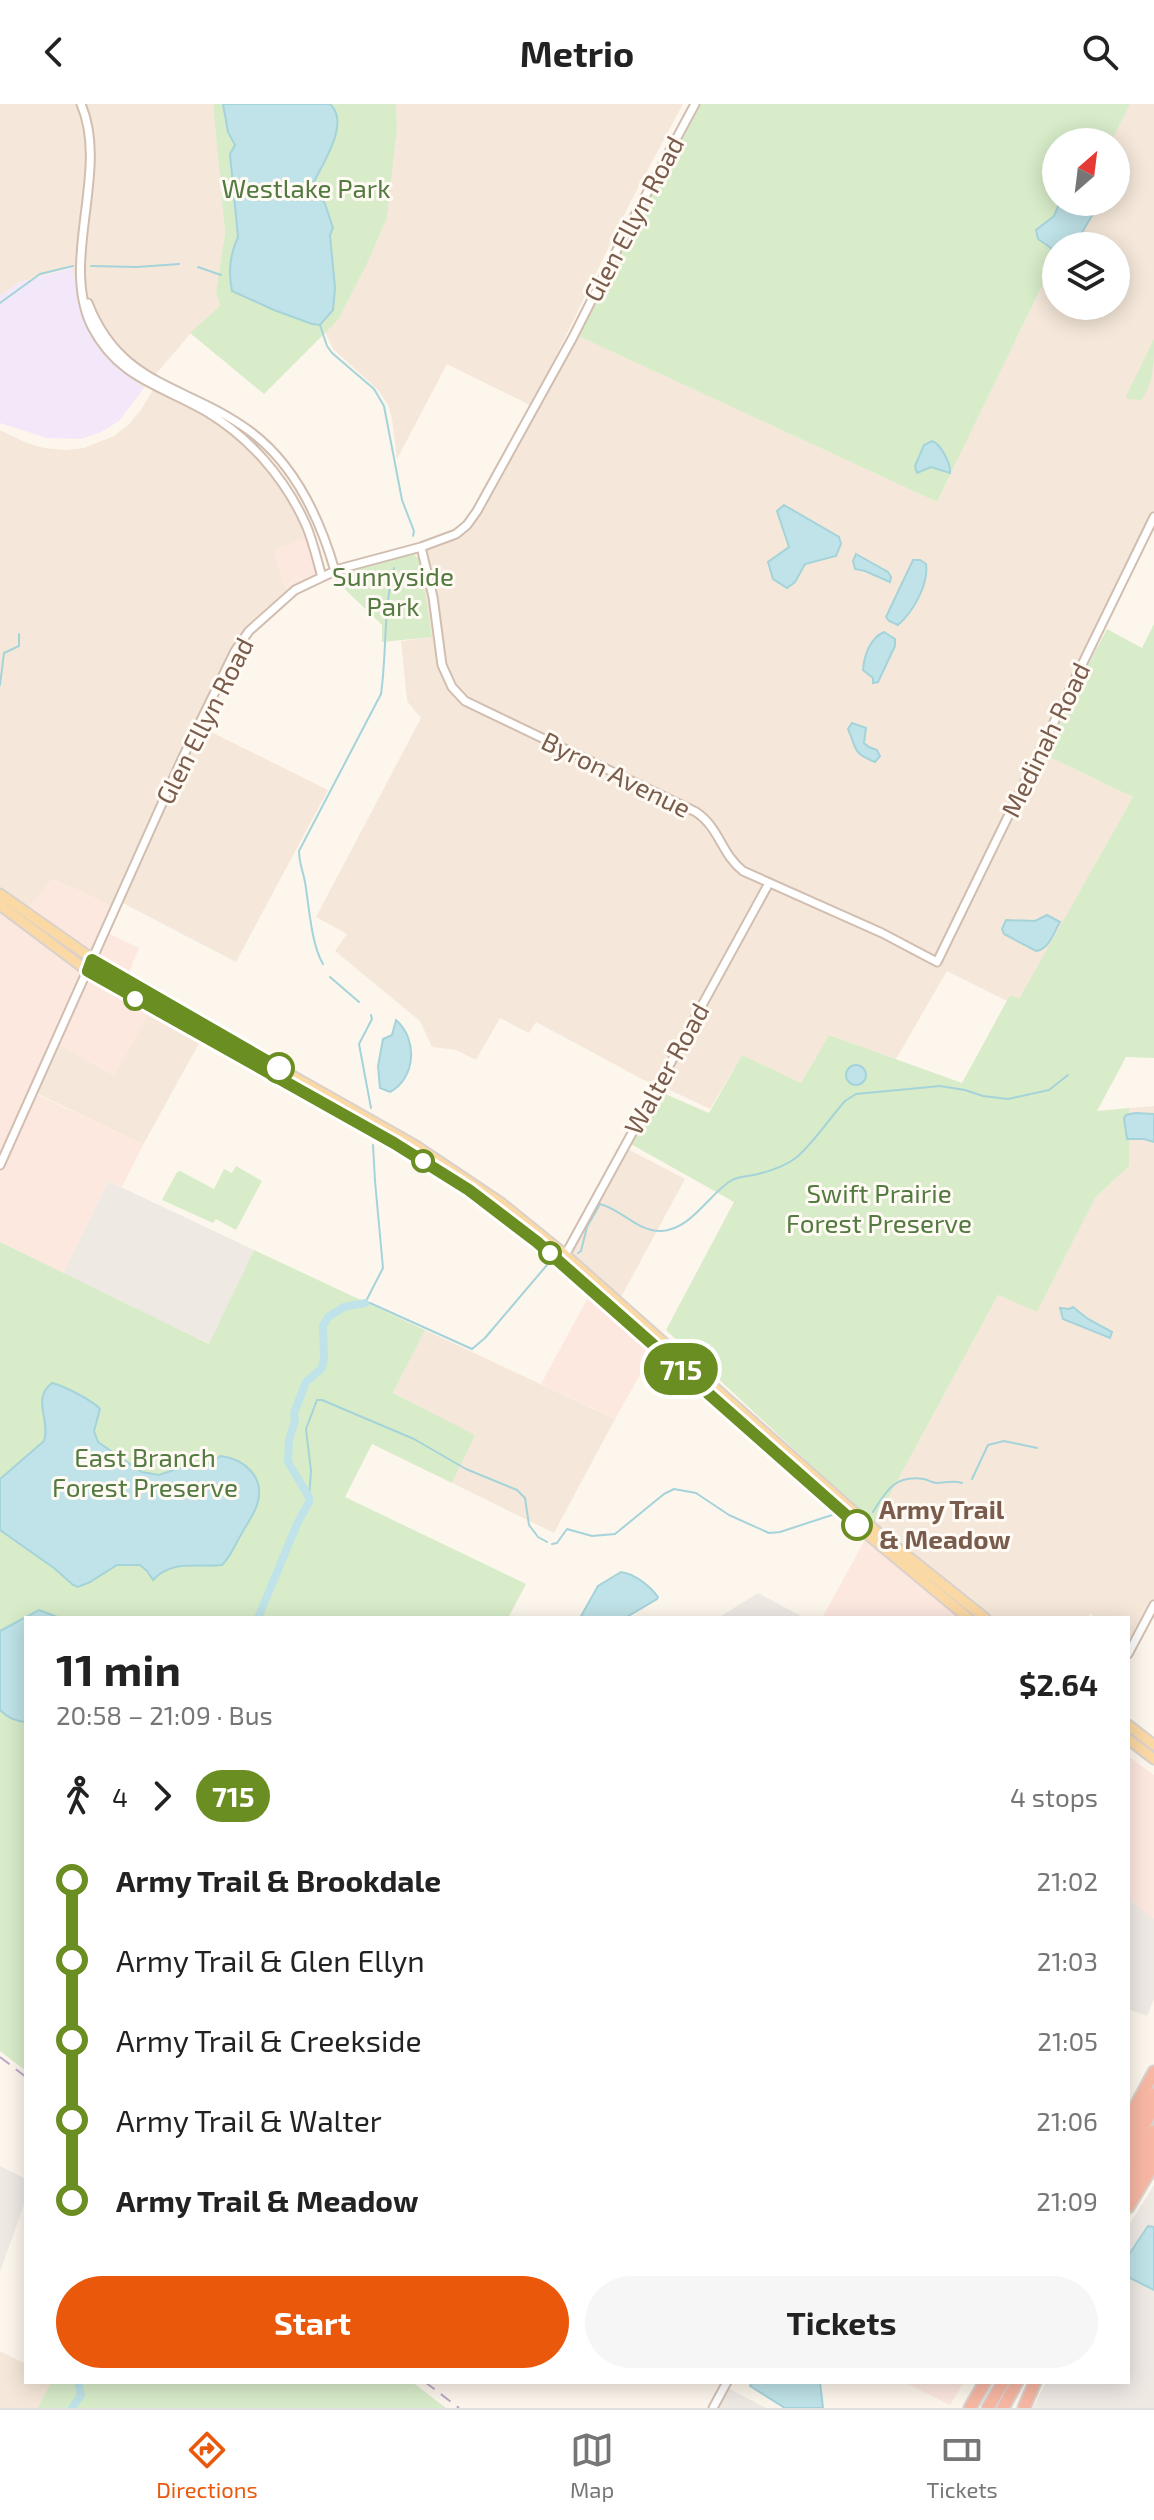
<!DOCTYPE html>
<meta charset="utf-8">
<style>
:root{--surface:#fff;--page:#f6f6f6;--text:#222;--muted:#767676;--line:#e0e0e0;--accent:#ea580c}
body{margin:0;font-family:"Exo 2",sans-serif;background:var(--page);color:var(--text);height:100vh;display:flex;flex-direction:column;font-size:30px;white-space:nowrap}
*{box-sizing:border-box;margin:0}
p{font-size:26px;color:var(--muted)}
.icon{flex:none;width:44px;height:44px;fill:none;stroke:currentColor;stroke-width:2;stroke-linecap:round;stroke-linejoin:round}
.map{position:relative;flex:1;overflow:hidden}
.side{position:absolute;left:24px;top:1512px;width:1106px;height:768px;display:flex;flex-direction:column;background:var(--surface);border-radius:0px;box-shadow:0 4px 20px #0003}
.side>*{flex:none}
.badge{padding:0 16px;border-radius:26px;font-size:28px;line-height:52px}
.needle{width:52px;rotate:28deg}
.tools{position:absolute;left:1042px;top:24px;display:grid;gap:16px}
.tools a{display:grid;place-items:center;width:88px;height:88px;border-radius:50%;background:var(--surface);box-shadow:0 4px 20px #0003;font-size:40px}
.map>.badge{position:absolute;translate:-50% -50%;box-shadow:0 0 0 4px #fff}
.legs{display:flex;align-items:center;gap:12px;height:88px;padding:0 32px;font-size:26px}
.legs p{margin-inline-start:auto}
.summary{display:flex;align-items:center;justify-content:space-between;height:136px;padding:0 32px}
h1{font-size:44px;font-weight:700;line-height:60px}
.button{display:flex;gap:16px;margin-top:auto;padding:16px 32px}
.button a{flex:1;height:92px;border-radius:48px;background:var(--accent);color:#fff;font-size:32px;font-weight:700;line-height:92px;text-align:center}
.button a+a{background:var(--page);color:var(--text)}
ul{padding:0 32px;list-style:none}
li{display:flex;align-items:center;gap:28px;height:80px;font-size:30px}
li i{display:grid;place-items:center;width:12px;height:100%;margin:0 10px;background:currentColor}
li i::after{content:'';width:20px;height:20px;margin:-10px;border:6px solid;border-radius:50%;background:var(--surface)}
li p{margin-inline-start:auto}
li:first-child i{background:linear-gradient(#0000 50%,currentColor 0)}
li:last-child i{background:linear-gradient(currentColor 50%,#0000 0)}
header{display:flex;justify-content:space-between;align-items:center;height:104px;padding:0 32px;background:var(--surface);font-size:36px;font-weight:700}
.dock{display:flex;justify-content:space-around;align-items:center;height:112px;border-top:2px solid var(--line);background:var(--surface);font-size:22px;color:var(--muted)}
.dock a{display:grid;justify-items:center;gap:4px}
.dock .on{color:var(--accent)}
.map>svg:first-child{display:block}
.residential{fill:#f5e8da}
.commercial{fill:#fde8e0}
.industrial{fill:#efe9e4}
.education{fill:#f3e8fa}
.green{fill:#d8ecc9}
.water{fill:#bfe3e8;stroke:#a5d3da;stroke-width:2}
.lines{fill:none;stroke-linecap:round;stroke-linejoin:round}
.stream{stroke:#a5d3da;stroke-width:2}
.river{stroke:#bfe3e8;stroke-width:8}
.minor-casing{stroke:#d1beb0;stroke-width:11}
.major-casing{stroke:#dad1cd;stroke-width:13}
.highway-casing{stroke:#dad1cd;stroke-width:15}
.minor{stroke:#fff;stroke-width:7}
.major{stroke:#fbd9a5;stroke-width:9}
.highway{stroke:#f7b7a3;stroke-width:11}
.rail{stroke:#b9a8c9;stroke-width:2;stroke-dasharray:12 8;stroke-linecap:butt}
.line-1-casing{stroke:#fff;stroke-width:18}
.line-1{stroke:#6b8e23;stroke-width:12}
.stop-1-dot{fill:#fff;stroke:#6b8e23;stroke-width:4}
.labels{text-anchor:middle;stroke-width:6;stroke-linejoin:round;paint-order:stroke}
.park-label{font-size:26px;fill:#537a41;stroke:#fffaf3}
.street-label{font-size:26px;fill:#7a5c4d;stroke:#fffaf3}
.stop-label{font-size:26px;font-weight:bold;fill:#7a5c4d;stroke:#fffaf3;text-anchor:start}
</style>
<header><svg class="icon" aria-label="back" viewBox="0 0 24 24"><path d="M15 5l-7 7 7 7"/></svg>Metrio<svg class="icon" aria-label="search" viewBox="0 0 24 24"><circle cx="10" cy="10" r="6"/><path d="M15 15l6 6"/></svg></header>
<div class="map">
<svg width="1154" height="2304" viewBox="0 0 1154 2304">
<rect width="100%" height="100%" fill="#fdf6ec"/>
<path class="residential" d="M0,0h213l12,129 -9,59 4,14 -29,27 -47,55 -33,-27 -23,-32 -17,-62 -51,15 -20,14z
M396,0h287l-53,99 -98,203 -85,-42 -50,95 -5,-40 -4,-14 -9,-14 -46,-42 -8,-17 13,-12 29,-56 20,-46 10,-90z
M1130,0h24v409l-218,449 -96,-44 98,48 103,-213 92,44 -114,203 -9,-4 -3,5 -60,-30 -51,88 -67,-24 -28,48 -59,-28 -32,54 -49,-23h-6l-119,-64 -7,11 -29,-15 -24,42 -20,-10 -24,-3 -12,-26 -85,-70 12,-17 -31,-17 105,-199 -14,-17 -6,-60 31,-4 -14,-82 -4,-1 57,-30 105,-189 361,167 119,-245v49h60v-60h-55l21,-44h34v-60h-5z
M154,284l50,24 25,16 37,35 33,52 9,21 -33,20 13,39 -19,12 -23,23 -133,277 -60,-28 -27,32 -26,-19v-462l27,13 17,5 21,2 19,-2 30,-12 15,-12 12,-14z
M199,622l129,64 -92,172 -117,-61z
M151,906l51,28 -59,107 -111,-54 21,-49z
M1154,1002v496l-19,36 -7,-3v-17h-31l-7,-4 -3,4h-98l-115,-94 124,-229 39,16 58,-113 34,-32v-58z
M626,1044l59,31 -66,122 -53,-46z
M425,1226l190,89 -61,114 -102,-50 22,-48 -81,-42z
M0,2247l26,13v18h25l-13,26h-38z"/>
<path class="commercial" d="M308,432l13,40 -33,19 -13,-39 1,-6z
M53,775l60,28 -21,50 -66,-46z
M0,803l151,103 -37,66 -60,-34 -22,50 111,53 -21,42 -14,-6 -45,93 -63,-32z
M106,828l33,16 -13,32 -31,-21z
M591,1188l64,56 -40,71 -74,-35z
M867,1432l99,82h-144z
M1128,1652l26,19v144l-26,-20z
M904,2278h60l-14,23z"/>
<path class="industrial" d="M108,1077l146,69 -44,94 -147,-70z
M758,1489l47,25h-87z
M1128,1795l26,20v80l-7,17 -19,-7z
M0,2062l26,13v20l-26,73z
M1154,2081v223h-121l13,-26h82v-155z
M726,2283l40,21h-51z"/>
<path class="education" d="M72,164l16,61 23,32 33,27 -25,33 -18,11 -20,7 -34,-1 -47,-15v-127l20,-14z"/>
<path class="green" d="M213,0h183l1,24 -10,90 -20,46 -29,56 -74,74 -74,-61 30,-27 -4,-14 9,-59z
M699,0h431l-19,38h-55v60h26l-26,44v11l-119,245 -361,-167z
M1154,235c0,21 0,46 -13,61l-13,-1 -2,-3z
M414,450l6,6 12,77 -50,5v-17l-52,-50z
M1154,520v434l-28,-1 -29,54 32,-3v58l-34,32 -58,114 -39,-17 -124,229 -208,-194 68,-128 -103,-58 27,-53 51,22 33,-58 59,28 28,-48 133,48 48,-88 9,4 114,-202 -92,-44 66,-124 35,19z
M236,1062l26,15 -26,49 -20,-11 -3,4 -51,-23 15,-28 3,-1 34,18 10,-20 8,4z
M0,1138l209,102 45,-94 171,80 -32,63 82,42 -23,48 -80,-39 -27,53 181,87 -18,34h-482v453l-26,-20z
M51,2278h361l34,26h-408z"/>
<path class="water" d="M223,0h107c21,19 -8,60 -17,80l12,20 8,24 -3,7 5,53 -2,22 -13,15 -8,-1 -38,-14 -42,-19c-4,-19 -2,-37 6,-54l-8,-83 5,-9 -7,-13z
M1060,98h40l-26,44h-18v13l-3,-1 -2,-10 -13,-9 -2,-9 18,-14z
M932,337c9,3 19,23 18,32l-19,-6 -14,6 -2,-7 9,-21z
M784,401l55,32 2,7 -5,12 -31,8 -10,18 -8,6 -14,-9 -5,-17 21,-15 -12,-36z
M856,450l32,18 3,5 -1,5 -25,-11 -10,-2 -2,-8z
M913,456h7l6,4c3,20 -13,48 -28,61l-9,-4 -3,-4z
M884,528l11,7v7l-17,36 -5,1v-5l-10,-8c1,-14 7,-32 21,-38z
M852,619l14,5 -2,15 5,4 8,3 3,6 -5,6c-23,-9 -18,-13 -27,-33z
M1047,811l13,7c-6,10 -11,28 -24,29l-32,-17 -2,-5 4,-9 29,1z
M396,916c22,19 20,58 -6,72l-10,-4 -2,-22 5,-27 9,-4z
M846 971a10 10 0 1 1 20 0a10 10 0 1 1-20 0Z
M1135,1009l19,1v28l-10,-3h-17l-3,-21 2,-3z
M1073,1203l15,12 24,13 -2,6 -47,-19 -3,-11 9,1z
M52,1279c12,3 40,17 48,26l-6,22 4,11 44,30 17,3 35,-12h15l12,-7c24,3 45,22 36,49 -3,10 -10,18 -15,28 -7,11 -10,22 -20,32 -25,3 -49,-6 -69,15l-6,-9 -7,-6h-23l-27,17 -12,5 -5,-2 -19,-17 -54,-38v-51l44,-38c7,-21 -13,-42 8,-58z
M621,1468c14,2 29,14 37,25l-1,2 -32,19h-45l18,-32z
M39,1506l21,8h-34v104c-11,-1 -18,-4 -26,-12v-79z
M1148,2122l6,1v63l-26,-13v-21z
M752,2278h68l3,26h-38l-35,-22z"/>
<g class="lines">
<path class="stream" d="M91,162l46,1 42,-3
M198,163l23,8
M0,199l40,-29 33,-8
M320,221l7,21 5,7 42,36 10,17 18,94 12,31 -1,5
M0,581l4,-32 15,-7v-12
M323,860c-12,-20 -14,-59 -18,-82 -2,-11 -6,-19 -6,-31l82,-157c6,-42 2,-85 13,-126
M330,873l29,25
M371,1004l-12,-64 13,-25 -1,-4
M373,1041l2,36 8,87 -18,35h5l102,46 13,-11 62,-73
M578,1149l3,-2 6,-24 13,-23c21,5 38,28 61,27 29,-1 46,-34 68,-49 9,-7 19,-5 29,-8 12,-3 29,-9 39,-17 18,-16 32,-38 48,-56l11,-7 84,-8 25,4 18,6 25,3 41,-9 19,-15
M972,1375l16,-34 16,-4 33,7
M309,1393l2,-26 -5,-42 11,-29h5l92,39 52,30 51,21 8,8 4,27 9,12 9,5
M873,1408c13,-21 22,-38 51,-33 5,1 6,3 12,4 9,0 17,-3 26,0
M552,1440l5,-1 10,-14 25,7 23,-2 49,-40 10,-5 22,4 33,22 40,18 11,-1 52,-17"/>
<path class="river" d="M258,1514l39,-94 12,-22v-5l-21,-35 1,-22 6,-20 -1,-7 12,-31 16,-14 2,-11 -1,-31 5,-9 16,-10 21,-4
M72,2304l9,-13 -3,-13"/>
<defs>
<path id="minor" d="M81,0c29,67 -22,157 11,223 27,52 69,58 115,85 43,26 78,66 99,113 7,16 11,35 16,52
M88,199c33,85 99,81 163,129 44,33 69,87 84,139
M421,443l12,50 9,68 10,22 13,14 231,111c24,16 25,42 47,59l139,62 55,29 217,-445
M0,1061l182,-406 53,-108 14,-20 46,-41 44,-21 82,-22 35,-13 11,-9 10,-14 96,-174 53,-105 69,-128
M563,1149l5,-3 201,-367
M1128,1550l26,-49
M713,2304l14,-26"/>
<path id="major" d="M0,790l121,85 295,167 85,57 62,50 308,274 114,91
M0,801l88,66 324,182 84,56 55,44 315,280 102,85
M1128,1621l26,20
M1128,1635l26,20"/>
<path id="highway" d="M1128,2016l26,-48
M1128,2033l26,-43
M1128,2052l26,-49
M1128,2074l26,-47
M1128,2092l26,-48
M1128,2103l26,-43
M970,2304l15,-26
M988,2304l15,-26
M1003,2304l14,-26
M1024,2304l11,-26"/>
</defs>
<use href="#minor" class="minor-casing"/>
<use href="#major" class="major-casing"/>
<use href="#highway" class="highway-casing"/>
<use href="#minor" class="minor"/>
<use href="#major" class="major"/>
<use href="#highway" class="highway"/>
<path class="rail" d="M0,1953l26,20
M425,2278l34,26"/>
</g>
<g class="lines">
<defs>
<path id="line-1" d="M279,964l-187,-108 -4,11 306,172 75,47 68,52 320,283"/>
</defs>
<use href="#line-1" class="line-1-casing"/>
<use href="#line-1" class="line-1"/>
</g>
<g class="stop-1-dot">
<circle cx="135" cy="895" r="10"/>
<circle cx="279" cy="964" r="14"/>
<circle cx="423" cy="1057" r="10"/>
<circle cx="550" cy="1149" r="10"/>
<circle cx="857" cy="1421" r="14"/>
</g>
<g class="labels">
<g class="park-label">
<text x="306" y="94">Westlake Park</text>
<text x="393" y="482">Sunnyside<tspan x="393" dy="30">Park</tspan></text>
<text x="879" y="1099">Swift Prairie<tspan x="879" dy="30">Forest Preserve</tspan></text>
<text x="145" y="1363">East Branch<tspan x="145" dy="30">Forest Preserve</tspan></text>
</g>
<g class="street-label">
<text transform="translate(634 115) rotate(-62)" y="9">Glen Ellyn Road</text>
<text transform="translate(205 617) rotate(-63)" y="9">Glen Ellyn Road</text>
<text transform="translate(1046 636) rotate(-64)" y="9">Medinah Road</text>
<text transform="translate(616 671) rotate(26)" y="9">Byron Avenue</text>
<text transform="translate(667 965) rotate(-61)" y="9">Walter Road</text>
</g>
<g class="stop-label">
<text x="879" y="1415">Army Trail<tspan x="879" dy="30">&amp; Meadow</tspan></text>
</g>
</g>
</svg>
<div class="tools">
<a><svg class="needle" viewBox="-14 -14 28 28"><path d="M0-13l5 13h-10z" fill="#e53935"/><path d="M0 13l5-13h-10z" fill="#767676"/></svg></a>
<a><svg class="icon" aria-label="layers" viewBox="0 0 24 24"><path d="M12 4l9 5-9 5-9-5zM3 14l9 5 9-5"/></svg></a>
</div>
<b class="badge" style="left:681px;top:1265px;background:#6b8e23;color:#fff">715</b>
<section class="side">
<div class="summary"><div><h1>11 min</h1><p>20:58 – 21:09 · Bus</p></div><b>$2.64</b></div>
<div class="legs"><svg class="icon" aria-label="walk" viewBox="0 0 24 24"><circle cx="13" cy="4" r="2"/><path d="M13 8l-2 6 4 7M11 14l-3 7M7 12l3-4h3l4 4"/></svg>4<svg class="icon" aria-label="forward" viewBox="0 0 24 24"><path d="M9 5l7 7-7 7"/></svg><b class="badge" style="background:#6b8e23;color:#fff">715</b><p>4 stops</p></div>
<ul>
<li><i style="color:#6b8e23"></i><b>Army Trail &amp; Brookdale</b><p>21:02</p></li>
<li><i style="color:#6b8e23"></i><span>Army Trail &amp; Glen Ellyn</span><p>21:03</p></li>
<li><i style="color:#6b8e23"></i><span>Army Trail &amp; Creekside</span><p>21:05</p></li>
<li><i style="color:#6b8e23"></i><span>Army Trail &amp; Walter</span><p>21:06</p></li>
<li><i style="color:#6b8e23"></i><b>Army Trail &amp; Meadow</b><p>21:09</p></li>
</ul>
<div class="button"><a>Start</a><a>Tickets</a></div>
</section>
</div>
<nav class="dock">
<a class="on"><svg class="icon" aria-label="directions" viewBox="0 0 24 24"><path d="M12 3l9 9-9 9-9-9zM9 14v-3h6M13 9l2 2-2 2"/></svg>Directions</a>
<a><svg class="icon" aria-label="map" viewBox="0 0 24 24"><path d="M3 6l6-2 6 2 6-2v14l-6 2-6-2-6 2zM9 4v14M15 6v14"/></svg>Map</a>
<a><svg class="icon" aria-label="tickets" viewBox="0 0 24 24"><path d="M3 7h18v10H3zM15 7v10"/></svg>Tickets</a>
</nav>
